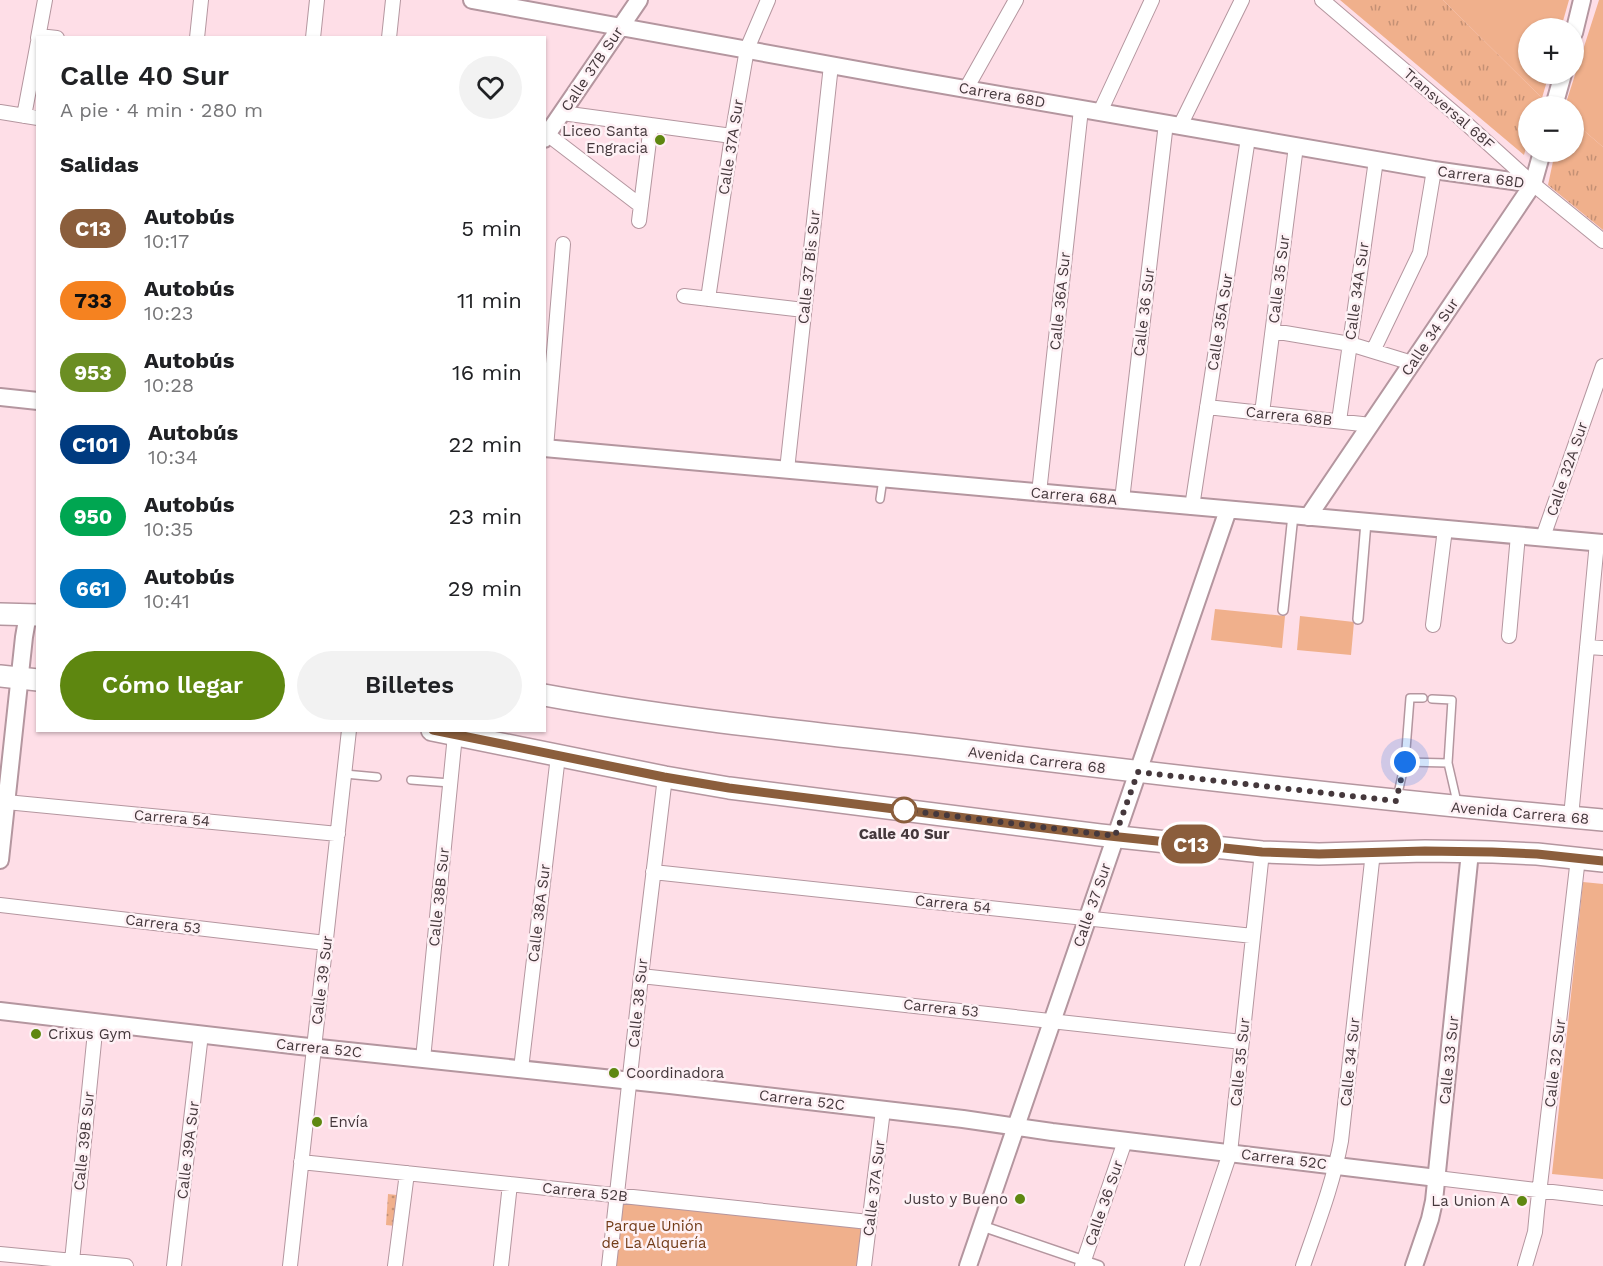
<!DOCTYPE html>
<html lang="es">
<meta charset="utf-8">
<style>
:root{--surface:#fff;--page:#f2f2f2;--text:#202124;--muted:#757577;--accent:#5e8710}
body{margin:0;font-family:"Work Sans",sans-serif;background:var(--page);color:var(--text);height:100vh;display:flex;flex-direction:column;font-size:22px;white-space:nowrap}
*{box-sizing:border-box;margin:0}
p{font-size:20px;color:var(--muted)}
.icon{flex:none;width:33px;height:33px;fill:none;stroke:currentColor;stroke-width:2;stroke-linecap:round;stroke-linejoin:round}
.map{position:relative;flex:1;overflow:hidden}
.details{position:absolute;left:36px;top:36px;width:510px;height:696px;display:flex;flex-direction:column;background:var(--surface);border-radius:0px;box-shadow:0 2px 4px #0004}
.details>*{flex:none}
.badge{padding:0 12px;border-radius:20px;font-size:21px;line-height:39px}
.fabs{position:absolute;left:1518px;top:18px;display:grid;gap:12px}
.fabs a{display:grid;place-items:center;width:66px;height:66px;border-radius:50%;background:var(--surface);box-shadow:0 2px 4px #0004;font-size:30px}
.you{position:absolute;width:30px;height:30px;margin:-15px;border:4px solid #fff;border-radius:50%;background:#1a73e8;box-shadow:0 0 0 9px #1a73e833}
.map>.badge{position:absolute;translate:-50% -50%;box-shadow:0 0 0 3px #fff}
h2{padding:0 24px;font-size:22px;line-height:54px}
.round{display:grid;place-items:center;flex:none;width:63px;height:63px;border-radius:32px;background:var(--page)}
.overview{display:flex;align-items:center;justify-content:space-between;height:102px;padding:0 24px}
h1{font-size:28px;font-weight:600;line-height:45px}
.action{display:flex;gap:12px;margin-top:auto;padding:12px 24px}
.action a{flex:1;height:69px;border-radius:36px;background:var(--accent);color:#fff;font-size:24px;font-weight:600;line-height:69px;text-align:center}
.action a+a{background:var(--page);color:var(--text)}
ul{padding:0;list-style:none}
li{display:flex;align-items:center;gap:18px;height:72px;padding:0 24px}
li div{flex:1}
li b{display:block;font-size:22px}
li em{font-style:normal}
li .badge{min-width:66px;font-weight:700;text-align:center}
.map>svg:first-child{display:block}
.grass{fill:url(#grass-tufts)}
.park{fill:#f0b08c}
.garden{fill:url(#garden-dots)}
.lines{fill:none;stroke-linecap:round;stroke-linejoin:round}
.service-casing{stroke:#b4969f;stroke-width:10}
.pedestrian-casing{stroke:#b4969f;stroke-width:12}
.minor-casing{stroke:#b4969f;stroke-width:16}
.tertiary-casing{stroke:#b4969f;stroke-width:20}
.primary-casing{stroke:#b4969f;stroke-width:24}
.service{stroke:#fff;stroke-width:7}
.pedestrian{stroke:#fff;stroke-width:9}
.minor{stroke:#fff;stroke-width:14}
.tertiary{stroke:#fff;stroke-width:16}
.primary{stroke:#fff;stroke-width:21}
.line-casing{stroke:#fff;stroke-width:14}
.line{stroke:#8b5e3c;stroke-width:9}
.walk{stroke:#45383c;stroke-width:6;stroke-dasharray:0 10.8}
.poi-dot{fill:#5e8710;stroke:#fef1f5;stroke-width:2}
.stop-dot{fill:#fff;stroke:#8b5e3c;stroke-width:3}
.labels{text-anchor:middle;stroke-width:5;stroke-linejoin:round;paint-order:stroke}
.street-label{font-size:15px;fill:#45383c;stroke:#fef1f5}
.poi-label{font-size:15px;fill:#45383c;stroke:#fef1f5;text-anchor:end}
.stop-label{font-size:15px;font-weight:bold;fill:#45383c;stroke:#fef1f5}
.park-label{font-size:15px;fill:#723c18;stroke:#fef1f5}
</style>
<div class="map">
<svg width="1603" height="1266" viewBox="0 0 1603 1266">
<defs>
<pattern id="grass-tufts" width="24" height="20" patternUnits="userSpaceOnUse" patternTransform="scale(1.5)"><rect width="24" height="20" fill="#f0b08c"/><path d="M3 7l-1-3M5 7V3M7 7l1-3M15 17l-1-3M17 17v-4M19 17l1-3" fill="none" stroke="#c49074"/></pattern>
<pattern id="garden-dots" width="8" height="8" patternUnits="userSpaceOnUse" patternTransform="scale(1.5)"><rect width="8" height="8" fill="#f0b08c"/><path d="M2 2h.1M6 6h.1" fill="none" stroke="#c49074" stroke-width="1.8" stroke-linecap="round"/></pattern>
</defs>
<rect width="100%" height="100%" fill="#fedee7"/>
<path class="grass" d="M1340,0h103l99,98 -3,8h-11v35l-4,14z
M1574,122l29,25v83l-55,-45 7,-33h19z"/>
<path class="park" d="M1443,0h126l-8,28h-33v46h21l-7,24z
M1599,0h4v147l-29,-25v-16h-9z
M1215,609l70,7 -3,32 -71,-8z
M1300,616l54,6 -3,33 -54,-5z
M1583,882l20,2v295l-51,-5z
M621,1199l246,25 -5,42h-249z"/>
<path class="garden" d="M388,1194l9,1 -2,31 -9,-1z"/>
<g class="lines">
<defs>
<path id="service" d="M880,499l3,-20
M1432,699l20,1 -4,63 9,39
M1405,762l43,1
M345,774l32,3
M411,780l39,3
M1397,798l8,-36 5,-64h13"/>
<path id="pedestrian" d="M1283,610l10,-95
M1358,619l8,-97
M982,1226l117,40"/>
<path id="minor" d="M1322,0l137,117 74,67 70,57
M39,36l18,2
M38,38l7,-38
M197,38l4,-38
M313,38l4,-38
M389,38l4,-38
M966,89l50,-89
M0,112l38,6
M1100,112l52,-112
M562,113l170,23
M24,116l14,-74
M1180,126l62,-126
M544,134h3l94,72
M639,221l12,-96
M684,296l120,14
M708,299l24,-163 15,-87 21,-49
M1273,331l77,13 62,19
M1373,351l47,-98 14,-83
M1207,407l164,18
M1262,413l34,-267
M1339,421l37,-261
M546,448l17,-204
M787,470l44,-405
M1039,493l42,-384
M1122,500l44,-377
M1192,507l56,-369
M1543,537l60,-171
M1433,625l12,-96
M1509,636l9,-101
M1587,647l16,1
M6,802l332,32
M1571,817l26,-275
M653,872l600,64
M0,905l326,38
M641,976l601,66
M423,1059l32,-324
M521,1069l37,-313
M301,1162l568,60
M1437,1178l166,20
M0,1254l126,12
M72,1261l24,-239
M174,1266l27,-232
M290,1266l59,-536
M395,1266l12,-93
M501,1266l9,-82
M609,1266l32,-290 24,-199
M864,1266l19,-156
M1082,1266l43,-125
M1192,1266l38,-113 32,-301
M1303,1266c14,-41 30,-82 38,-125l32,-289
M1525,1266l10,-34 2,-21 41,-353"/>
<path id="tertiary" d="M472,0l436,79 526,91 99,14
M1574,33l8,-33
M1554,106l9,-32
M544,139l95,-139
M0,397l38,4
M544,448l1059,95
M1308,517l225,-333 9,-32
M0,860l24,-223 4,-23
M0,1011l300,35 370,39 293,34 89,13 385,46
M968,1266l260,-756
M1414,1266l16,-47 4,-18 36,-349"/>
<path id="primary" d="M0,614l38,1
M0,676l38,4
M544,695c136,25 273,38 409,54 217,27 433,52 650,71
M432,730l233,47 64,11 371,47 162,17 57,2 106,-3 68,1 44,2 66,7"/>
</defs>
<use href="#service" class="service-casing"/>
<use href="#pedestrian" class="pedestrian-casing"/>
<use href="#minor" class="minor-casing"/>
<use href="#tertiary" class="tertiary-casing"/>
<use href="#primary" class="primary-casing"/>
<use href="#service" class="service"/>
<use href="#pedestrian" class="pedestrian"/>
<use href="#minor" class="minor"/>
<use href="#tertiary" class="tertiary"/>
<use href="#primary" class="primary"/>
</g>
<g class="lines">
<defs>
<path id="line" d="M433,730l231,47 65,11 371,47 162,17 57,2 106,-3 67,1 45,2 66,7"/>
</defs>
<use href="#line" class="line-casing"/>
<use href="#line" class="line"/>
<path class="walk" d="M904,810l211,26 23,-64 258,29 9,-39"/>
</g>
<g class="poi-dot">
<circle cx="660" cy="140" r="6"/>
<circle cx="36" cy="1034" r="6"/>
<circle cx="614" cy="1073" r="6"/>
<circle cx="317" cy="1122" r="6"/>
<circle cx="1020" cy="1199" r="6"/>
<circle cx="1522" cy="1201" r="6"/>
</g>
<circle class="stop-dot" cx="904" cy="810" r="12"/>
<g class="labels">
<g class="street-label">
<text transform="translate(592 69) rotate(-56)" y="5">Calle 37B Sur</text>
<text transform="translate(1002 95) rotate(10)" y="5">Carrera 68D</text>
<text transform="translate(1449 109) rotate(41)" y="5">Transversal 68F</text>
<text transform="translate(731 147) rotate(-81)" y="5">Calle 37A Sur</text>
<text transform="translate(1481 177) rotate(8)" y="5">Carrera 68D</text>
<text transform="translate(809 267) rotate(-84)" y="5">Calle 37 Bis Sur</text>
<text transform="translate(1279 279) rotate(-83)" y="5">Calle 35 Sur</text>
<text transform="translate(1357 291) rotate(-82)" y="5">Calle 34A Sur</text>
<text transform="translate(1060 301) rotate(-84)" y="5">Calle 36A Sur</text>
<text transform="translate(1144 312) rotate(-83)" y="5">Calle 36 Sur</text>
<text transform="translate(1220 322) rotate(-81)" y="5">Calle 35A Sur</text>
<text transform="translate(1430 337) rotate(-56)" y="5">Calle 34 Sur</text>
<text transform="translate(1289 416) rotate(6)" y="5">Carrera 68B</text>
<text transform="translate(1567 469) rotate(-71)" y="5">Calle 32A Sur</text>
<text transform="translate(1074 496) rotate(5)" y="5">Carrera 68A</text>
<text transform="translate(1037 760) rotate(7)" y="5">Avenida Carrera 68</text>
<text transform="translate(1520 813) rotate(5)" y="5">Avenida Carrera 68</text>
<text transform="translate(172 818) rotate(5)" y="5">Carrera 54</text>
<text transform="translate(439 897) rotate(-84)" y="5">Calle 38B Sur</text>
<text transform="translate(953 904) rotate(6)" y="5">Carrera 54</text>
<text transform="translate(1092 905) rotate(-71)" y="5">Calle 37 Sur</text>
<text transform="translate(539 913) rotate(-83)" y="5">Calle 38A Sur</text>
<text transform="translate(163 924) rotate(7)" y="5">Carrera 53</text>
<text transform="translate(322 980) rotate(-83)" y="5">Calle 39 Sur</text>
<text transform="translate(638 1003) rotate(-84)" y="5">Calle 38 Sur</text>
<text transform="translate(941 1008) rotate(6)" y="5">Carrera 53</text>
<text transform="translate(319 1048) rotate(6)" y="5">Carrera 52C</text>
<text transform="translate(1449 1060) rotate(-84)" y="5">Calle 33 Sur</text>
<text transform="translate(1240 1062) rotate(-84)" y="5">Calle 35 Sur</text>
<text transform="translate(1350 1062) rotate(-84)" y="5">Calle 34 Sur</text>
<text transform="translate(1555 1063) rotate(-83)" y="5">Calle 32 Sur</text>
<text transform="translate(802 1100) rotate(7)" y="5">Carrera 52C</text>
<text transform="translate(84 1141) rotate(-84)" y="5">Calle 39B Sur</text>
<text transform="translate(188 1150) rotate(-83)" y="5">Calle 39A Sur</text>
<text transform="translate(1284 1159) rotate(7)" y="5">Carrera 52C</text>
<text transform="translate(874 1188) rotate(-83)" y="5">Calle 37A Sur</text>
<text transform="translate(585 1192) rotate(6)" y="5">Carrera 52B</text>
<text transform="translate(1104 1203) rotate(-71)" y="5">Calle 36 Sur</text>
</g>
<g class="poi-label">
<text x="648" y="136">Liceo Santa<tspan x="648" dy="17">Engracia</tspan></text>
<text x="48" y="1039" text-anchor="start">Crixus Gym</text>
<text x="626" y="1078" text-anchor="start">Coordinadora</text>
<text x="329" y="1127" text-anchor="start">Envía</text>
<text x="1008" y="1204">Justo y Bueno</text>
<text x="1510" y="1206">La Union A</text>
</g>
<g class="stop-label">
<text x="904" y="839">Calle 40 Sur</text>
</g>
<g class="park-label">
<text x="654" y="1231">Parque Unión<tspan x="654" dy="17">de La Alquería</tspan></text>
</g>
</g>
</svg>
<div class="fabs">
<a>+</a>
<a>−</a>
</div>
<div class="you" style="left:1405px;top:762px"></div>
<b class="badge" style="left:1191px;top:844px;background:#8b5e3c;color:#fff">C13</b>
<section class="details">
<div class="overview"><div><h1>Calle 40 Sur</h1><p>A pie · 4 min · 280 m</p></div><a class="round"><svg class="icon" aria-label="heart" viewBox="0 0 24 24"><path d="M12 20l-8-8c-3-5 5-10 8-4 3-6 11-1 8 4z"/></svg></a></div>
<h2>Salidas</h2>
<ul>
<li><span class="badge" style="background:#8b5e3c;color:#fff">C13</span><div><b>Autobús</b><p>10:17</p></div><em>5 min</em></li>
<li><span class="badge" style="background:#f58220;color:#111">733</span><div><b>Autobús</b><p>10:23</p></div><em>11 min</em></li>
<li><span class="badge" style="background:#6b8e23;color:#fff">953</span><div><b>Autobús</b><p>10:28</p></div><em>16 min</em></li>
<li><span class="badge" style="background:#003b80;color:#fff">C101</span><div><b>Autobús</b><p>10:34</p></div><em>22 min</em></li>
<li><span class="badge" style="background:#00a651;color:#fff">950</span><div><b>Autobús</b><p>10:35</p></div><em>23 min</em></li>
<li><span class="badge" style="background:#0072bc;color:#fff">661</span><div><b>Autobús</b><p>10:41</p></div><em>29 min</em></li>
</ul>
<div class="action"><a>Cómo llegar</a><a>Billetes</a></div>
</section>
</div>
